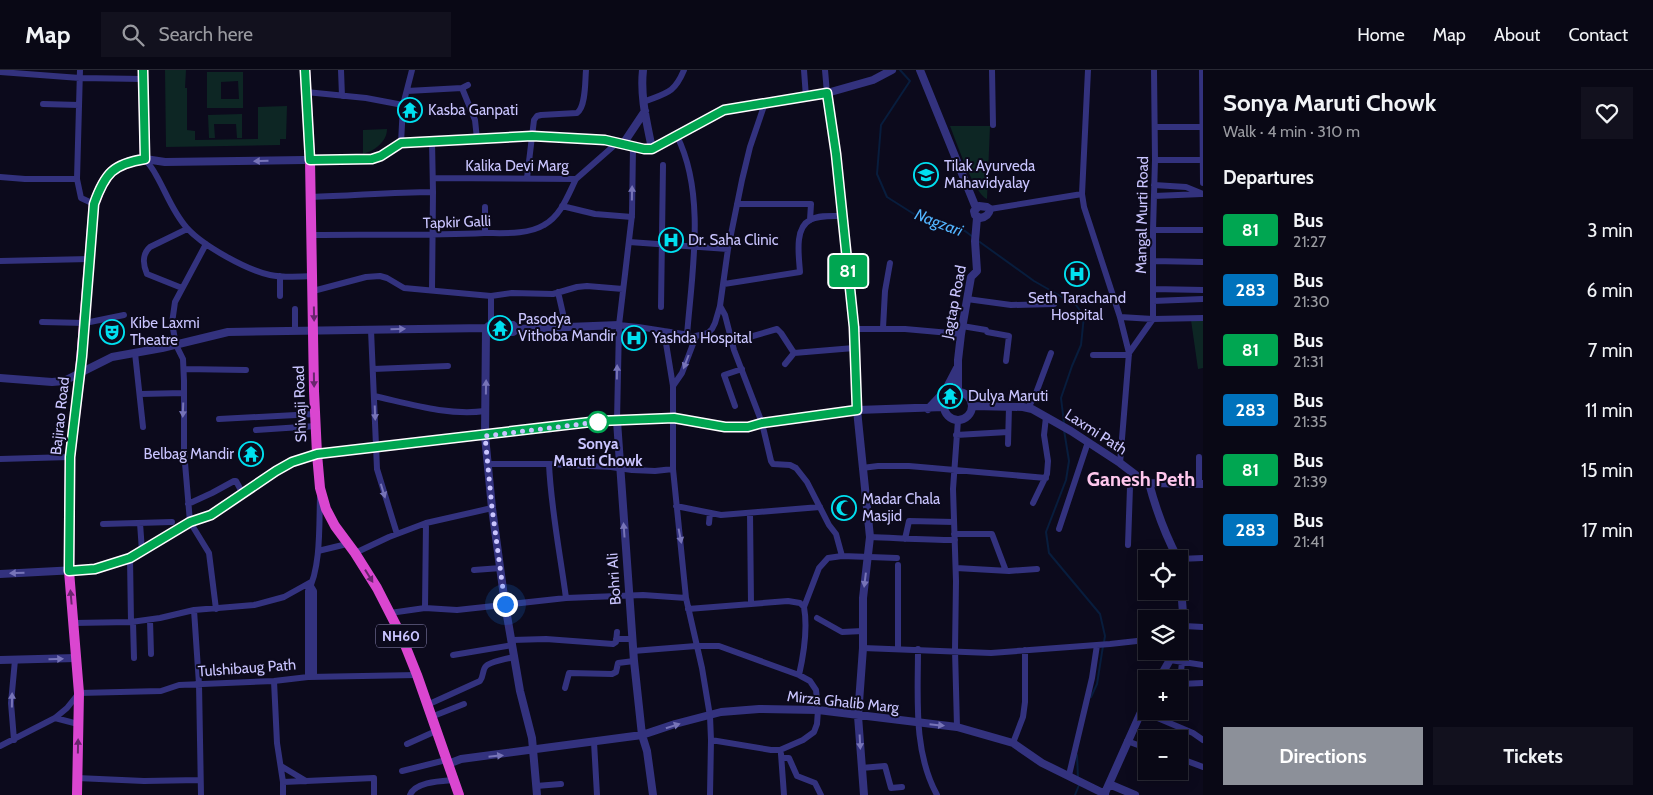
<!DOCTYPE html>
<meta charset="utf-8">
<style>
:root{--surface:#090815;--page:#12111e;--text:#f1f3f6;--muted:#999aa0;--line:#292934;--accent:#8c9099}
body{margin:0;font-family:Cabin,sans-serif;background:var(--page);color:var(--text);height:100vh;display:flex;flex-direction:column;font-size:19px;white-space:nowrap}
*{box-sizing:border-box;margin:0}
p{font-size:16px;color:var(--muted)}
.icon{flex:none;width:28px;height:28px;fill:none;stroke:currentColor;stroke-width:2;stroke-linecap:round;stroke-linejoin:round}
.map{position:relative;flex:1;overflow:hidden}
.details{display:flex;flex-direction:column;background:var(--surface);width:450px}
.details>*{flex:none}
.badge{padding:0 10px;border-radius:4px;font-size:18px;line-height:32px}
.controls{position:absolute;left:1138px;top:480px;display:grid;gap:10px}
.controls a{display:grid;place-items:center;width:50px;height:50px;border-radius:0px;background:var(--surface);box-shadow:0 2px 12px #0003,0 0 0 1px var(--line);font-size:25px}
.you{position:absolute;width:25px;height:25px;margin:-12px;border:4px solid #fff;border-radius:50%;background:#1a73e8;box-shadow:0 0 0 8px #1a73e833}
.map>.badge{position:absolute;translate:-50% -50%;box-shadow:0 0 0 2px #fff}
h2{padding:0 20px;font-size:19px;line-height:45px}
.round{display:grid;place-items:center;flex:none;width:52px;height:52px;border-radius:0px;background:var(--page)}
.overview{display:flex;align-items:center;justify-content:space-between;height:85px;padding:0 20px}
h1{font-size:24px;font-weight:800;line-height:38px}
.button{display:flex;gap:10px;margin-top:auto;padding:10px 20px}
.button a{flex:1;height:58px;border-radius:0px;background:var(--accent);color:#fff;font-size:20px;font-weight:800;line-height:58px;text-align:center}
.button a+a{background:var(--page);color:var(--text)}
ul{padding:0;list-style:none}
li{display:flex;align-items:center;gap:15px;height:60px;padding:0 20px}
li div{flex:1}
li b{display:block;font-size:19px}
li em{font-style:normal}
li .badge{min-width:55px;font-weight:700;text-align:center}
header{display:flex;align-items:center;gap:30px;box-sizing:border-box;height:70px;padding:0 25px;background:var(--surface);border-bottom:1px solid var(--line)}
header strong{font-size:24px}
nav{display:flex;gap:28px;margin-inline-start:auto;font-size:18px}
.search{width:350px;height:45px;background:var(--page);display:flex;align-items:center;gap:12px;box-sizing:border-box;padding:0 18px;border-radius:0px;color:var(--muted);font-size:19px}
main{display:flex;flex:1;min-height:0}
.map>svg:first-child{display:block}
.green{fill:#0d2624;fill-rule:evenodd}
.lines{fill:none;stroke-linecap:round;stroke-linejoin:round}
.stream{stroke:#081d3d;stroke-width:2}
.minor{stroke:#33327e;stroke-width:6}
.tertiary{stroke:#33327e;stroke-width:8}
.trunk{stroke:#da46d0;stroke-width:10}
.oneway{fill:#7774b8}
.oneway2{fill:#69256d}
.line-casing{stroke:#fff;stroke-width:11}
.line{stroke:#00a651;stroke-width:8}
.walk{stroke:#cac5ff;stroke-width:5;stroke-dasharray:0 9}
.stop-dot{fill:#fff;stroke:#00a651;stroke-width:2.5}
.labels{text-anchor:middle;stroke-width:4;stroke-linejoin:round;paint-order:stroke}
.shield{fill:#0c0a1c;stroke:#918dbb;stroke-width:1}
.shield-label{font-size:14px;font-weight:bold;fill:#cac5ff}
.poi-label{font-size:15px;fill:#cac5ff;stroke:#0c0a1c;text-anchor:start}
.street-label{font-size:15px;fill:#cac5ff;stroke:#0c0a1c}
.stop-label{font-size:15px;font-weight:bold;fill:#cac5ff;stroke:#0c0a1c}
.water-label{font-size:16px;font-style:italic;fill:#53b5ff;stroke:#0c0a1c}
.district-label{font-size:20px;font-weight:bold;fill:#ffc7ed;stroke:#0c0a1c}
</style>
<header>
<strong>Map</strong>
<div class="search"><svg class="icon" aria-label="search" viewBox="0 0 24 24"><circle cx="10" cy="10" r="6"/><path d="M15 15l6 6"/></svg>Search here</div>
<nav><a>Home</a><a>Map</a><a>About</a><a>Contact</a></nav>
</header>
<main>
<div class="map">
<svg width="1203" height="725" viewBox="0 0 1203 725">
<rect width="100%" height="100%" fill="#0c0a1c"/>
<path class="green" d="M165,0h21l-1,18h2v42l8,1v9l63,-1v-32l29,-1 -1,33h-6v6l-114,2z
M207,2h36v36h-36zM238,11l1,18h-18v-17z
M242,44v24h-5l-1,-14h-22l1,14h-6l-1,-23z
M950,56h40l-3,73c-13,-5 -31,-58 -37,-73z
M387,59c0,13 -13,22 -24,25v-24z
M1191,250h12v48l-5,1z"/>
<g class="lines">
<path class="stream" d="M900,0l10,11 -29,44 -4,49 10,23 30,19 48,15 8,6
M977,170l57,41 42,24 8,11 -3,29 -9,21 -11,32 3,25
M1064,360l5,31 -3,19 -20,52 3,21 51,61 5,22 -1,6
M1091,627l6,-13 6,-38
M1077,685l1,23
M1075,725l4,-10"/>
<path class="minor" d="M80,0l-3,109 4,19 13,6
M341,0l1,26
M804,0l2,27
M825,0l2,23
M992,0l1,55
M1088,0l-6,124 2,13 36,110 9,36 -9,110
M1202,0l1,113
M0,2l80,6 63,1
M468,15l-6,3 13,32 2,19
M407,21l55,-3
M306,22l60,6 37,7
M643,32c23,-9 31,-8 41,-32
M765,33l-15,44 -8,33 -14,69 -8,57 5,9 9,35 28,73 9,38 2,3 17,1 6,3 11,14 22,43 7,9 6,22
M43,34l36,1
M1155,57h48
M677,66c29,58 15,136 10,199
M432,71l1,51 -1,98
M401,73l2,-38 9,-35
M145,89c4,5 8,10 11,16 10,17 17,38 31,53 16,18 60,42 83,47 14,3 29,2 43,1
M1155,90h47
M0,107l25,2h52
M433,108l143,1 41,-36
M527,108l7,-58 3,-4 4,-1 36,-2c9,-6 8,-32 9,-43
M1154,115l32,2 17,7
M1154,126l48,-2
M311,127c41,-1 81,-5 122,-5
M737,134h74l-1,16
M562,136l33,8 37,3
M485,137v26
M990,139l92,-15
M1153,160h50
M312,165c57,-1 115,1 172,-2 20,0 43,2 60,-8 17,-9 24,-30 32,-46
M629,172l99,7
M206,174l-31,58 -3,21 4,22 7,14 1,22v70l6,71 19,31 7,56
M0,191l90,-2
M1153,191l50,1
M280,206v20
M724,214l76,-12c-1,-15 -6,-44 10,-52 9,-5 21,-4 32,-4
M182,218l-35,-14c-4,-9 -5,-20 3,-27l37,-18
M1153,219l50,1
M313,221l53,-14 14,-1 7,2 17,10 87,8 21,-3 41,1 24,-7 10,-1 36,3
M558,222l8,35
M491,226v28
M967,229l44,6 43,-1
M1153,231l50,-2
M661,237l2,-142
M1120,247l33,2 50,-1
M42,252l43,1 39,-8
M619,255l19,2 58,9 12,-3 4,-4 3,-6 5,-17
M962,256l24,4 1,2 22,4 -3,25
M883,258l2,-37 5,-28
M854,259h51l56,5
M371,260l6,139 20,65
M295,261v-22
M664,261l9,55v83l13,129 16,70 8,48 1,24 -1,55
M732,272l45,-13 4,4 13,20 60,-5
M135,283l8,74
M1129,283l24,-34v-89l2,-70 -1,-90
M1093,285h36
M785,294l9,-11
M184,299l62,1
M373,299l75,-3
M673,316l9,-13 14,-37
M140,324l44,-1
M374,326c36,8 74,20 111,15
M735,336l-11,-31 18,-6
M1028,338l8,-15 15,-40
M219,349l96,-5
M617,351l2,-96 13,-110 1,-68
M256,360l60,-4
M956,365l52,-3
M1008,374l1,-37
M1199,387v27
M0,389l70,-2
M488,394h61l62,3 21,3 23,1 18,-2
M549,394c2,45 11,89 17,134
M862,398l16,-2h31l137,12
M1033,433l14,-29 1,-13 -4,-26 2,-18
M188,434l24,-11 22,-12h2l7,13
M676,436l45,9 99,-8
M750,443l1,91
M140,453l2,28
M709,453l1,-10
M103,454l69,-2
M1059,459l29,-87
M954,464h38l14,37
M870,467c28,1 56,3 85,3
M905,469l4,-18 45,1
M1128,475l2,-58 6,-12
M318,481l29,-7
M355,483l34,-16 37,-14 66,-15
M130,488l1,64
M1179,489l24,-1
M898,495v84
M956,498l53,3 28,-2
M474,500l27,-2
M311,516l3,5v86
M804,537l15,-39 9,-10 14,-2 55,2
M425,538l1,-85
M688,539l100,-8 12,2 4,4c4,22 0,46 -5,68
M194,540l5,74 2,111
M390,543l35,-5 32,2 109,-12 77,-3 43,3
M817,548l25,14 21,-1
M150,550l1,34
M133,552l1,36
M73,553l58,-1 29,-4 34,-8 60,-5 30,-8 27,-15
M1184,556l19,1
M616,569h16
M512,570l34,-1 67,5 3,-2 1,-10
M863,578l128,5 119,-9 36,-4
M918,579c0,49 -5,102 19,146
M633,581l63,-5h23l80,29 11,6 6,9 2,20 -1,14 -3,8 -11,8 -23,10h-9l-60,-10
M453,585l60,-10
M1170,590l33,5
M1182,592l-2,19 1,3 22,-1
M308,607v-86c13,-23 11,-66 12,-94
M274,611l3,62 6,39
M565,618l4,-15 43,1 4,-2 2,-9 16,-2
M427,635l53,-24c4,-5 2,-11 6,-15 4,-4 23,-8 29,-9
M1141,641l52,22 10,7
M431,647l33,-13
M55,648l23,6
M957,657l-2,-77 1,-69 -3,-92 5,-69
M14,670l-3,-37 4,-43
M1127,671l19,7
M594,672l3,53
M1013,673l10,-26 2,-15v-52
M407,674l29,-13
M0,676l55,-28 12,-10 12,-15 82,-2 18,-6 95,-4 34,-4 109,-2
M781,684l3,41
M782,688h7l8,18 18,7 6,12
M1179,688l24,9
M281,696l25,15
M861,698l24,-2 6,22 11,-1
M402,701l44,-11
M1069,705l23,-97 5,-33
M77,708l67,3 56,-1
M536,716l25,-2
M283,725v-13l91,-4v17
M410,725c5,-13 31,-14 43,-15"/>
<path class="tertiary" d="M643,0c-3,27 4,53 9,79
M920,0l56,138
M827,23l11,79 15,155 4,83 13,127 -7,61v50l-5,68 6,79
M623,74l22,-33
M145,89l20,3 207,-3 9,-3 20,-13 131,-7 73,4 39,9h8l72,-39 103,-17 46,-13 19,-10
M979,136l8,1 3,2c-1,6 -4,8 -10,9l-5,-3 -1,-4z
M486,258l-1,108 7,72 13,96 15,87 12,47 5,57
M488,258l3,4h22l4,-3 102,-4
M0,308l52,4 12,-1 48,-24 50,-9 66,-16 258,-4 5,-4 22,1 4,4
M944 336a14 14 0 1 1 28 0a14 14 0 1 1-28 0Z
M958,322v-32l3,-26 10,-57 6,-6 -2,-30 2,-23
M973,336l50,1 9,2 39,22 49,32 21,16 8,4 54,1
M928,339l17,-18 12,-23
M617,351l17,240 8,74 5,16 6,44
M1149,413c7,27 16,51 29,76
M1179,492l5,64 -5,18
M0,504l95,-5 35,-11 60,-36 21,-7 65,-44 16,-9 25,-8 282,-33 75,-3 51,9h23l14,-4 95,-13 87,-3
M0,590l76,-2
M1159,609l16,-28
M448,694l13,-5 181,-24 33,-11 46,-12 38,-3 59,1 139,17 56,16 29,20 63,31
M1109,714l26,11
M1104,725l42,-94"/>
<path class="trunk" d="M305,0l5,90 4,231 3,63 3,34 6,21 9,17 20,27 22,35 24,47 16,40 42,120
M77,725l2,-102 -10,-122 1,-114 10,-84 14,-169c11,-31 19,-40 51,-45l-2,-89"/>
</g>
<defs><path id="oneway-solid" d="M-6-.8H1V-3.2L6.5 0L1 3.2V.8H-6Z" transform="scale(1.25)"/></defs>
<g class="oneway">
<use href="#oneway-solid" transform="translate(261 91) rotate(179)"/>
<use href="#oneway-solid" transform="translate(632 123) rotate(-89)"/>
<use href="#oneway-solid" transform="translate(398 259) rotate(-1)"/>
<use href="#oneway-solid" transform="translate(686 292) rotate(111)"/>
<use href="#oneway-solid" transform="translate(617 302) rotate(-89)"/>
<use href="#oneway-solid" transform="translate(486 317) rotate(-89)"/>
<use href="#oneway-solid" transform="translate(183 340) rotate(92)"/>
<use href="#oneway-solid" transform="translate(375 343) rotate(88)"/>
<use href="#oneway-solid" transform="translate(383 421) rotate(73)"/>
<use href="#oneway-solid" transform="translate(624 460) rotate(-94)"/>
<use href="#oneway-solid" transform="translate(680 466) rotate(79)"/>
<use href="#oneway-solid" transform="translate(17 503) rotate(178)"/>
<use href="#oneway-solid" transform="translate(865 510) rotate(97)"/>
<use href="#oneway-solid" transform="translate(56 589) rotate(-2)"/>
<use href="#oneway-solid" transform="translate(12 630) rotate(-89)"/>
<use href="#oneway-solid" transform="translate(937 655) rotate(6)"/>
<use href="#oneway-solid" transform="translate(673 656) rotate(-18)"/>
<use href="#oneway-solid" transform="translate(860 672) rotate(87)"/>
<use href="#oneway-solid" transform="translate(496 686) rotate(-6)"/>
</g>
<g class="oneway2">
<use href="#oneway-solid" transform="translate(314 244) rotate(89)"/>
<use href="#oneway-solid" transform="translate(314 310) rotate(89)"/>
<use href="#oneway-solid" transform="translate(369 506) rotate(58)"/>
<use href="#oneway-solid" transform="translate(71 527) rotate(-95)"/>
<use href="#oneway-solid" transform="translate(78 676) rotate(-89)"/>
</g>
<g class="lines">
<defs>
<path id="line" d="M143,0l2,89c-32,5 -40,14 -51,45l-12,152 -12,101 -1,114 26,-2 35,-11 60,-36 21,-7 65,-44 16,-9 25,-8 282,-33 75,-3 51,9h23l14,-4 95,-13 -3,-83 -18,-173 -9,-61 -103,17 -72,39h-8l-39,-9 -73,-4 -131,7 -20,13 -9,3 -62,1 -5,-90"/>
</defs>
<use href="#line" class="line-casing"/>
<use href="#line" class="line"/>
<path class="walk" d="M505,534l-13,-96 -7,-72 113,-14"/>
</g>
<defs>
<symbol id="temple-ring" viewBox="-11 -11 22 22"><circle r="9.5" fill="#0c0a1c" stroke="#00e0f0" stroke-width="1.5"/><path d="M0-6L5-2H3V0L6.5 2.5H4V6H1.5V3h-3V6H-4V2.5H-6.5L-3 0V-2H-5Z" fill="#00e0f0"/></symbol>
<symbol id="university-ring" viewBox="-11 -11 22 22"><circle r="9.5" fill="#0c0a1c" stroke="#00e0f0" stroke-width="1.5"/><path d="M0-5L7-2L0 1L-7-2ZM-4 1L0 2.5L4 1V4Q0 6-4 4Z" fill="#00e0f0"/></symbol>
<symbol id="hospital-ring" viewBox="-11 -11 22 22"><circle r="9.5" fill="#0c0a1c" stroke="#00e0f0" stroke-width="1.5"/><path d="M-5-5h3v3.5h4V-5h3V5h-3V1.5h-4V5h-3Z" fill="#00e0f0"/></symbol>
<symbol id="theatre-ring" viewBox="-11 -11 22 22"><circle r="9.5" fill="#0c0a1c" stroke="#00e0f0" stroke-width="1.5"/><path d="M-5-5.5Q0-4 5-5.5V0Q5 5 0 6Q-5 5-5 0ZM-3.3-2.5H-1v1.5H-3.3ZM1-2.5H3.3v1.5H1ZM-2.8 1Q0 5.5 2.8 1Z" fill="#00e0f0"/></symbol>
<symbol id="mosque-ring" viewBox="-11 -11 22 22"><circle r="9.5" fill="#0c0a1c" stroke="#00e0f0" stroke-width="1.5"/><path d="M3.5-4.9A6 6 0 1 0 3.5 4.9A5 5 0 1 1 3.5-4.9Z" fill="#00e0f0"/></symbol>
</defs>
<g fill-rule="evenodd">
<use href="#temple-ring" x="396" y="26" width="28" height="28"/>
<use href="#university-ring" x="912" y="91" width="28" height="28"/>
<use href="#hospital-ring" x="657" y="156" width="28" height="28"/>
<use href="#hospital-ring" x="1063" y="190" width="28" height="28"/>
<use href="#temple-ring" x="486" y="244" width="28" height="28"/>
<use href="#theatre-ring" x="98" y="248" width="28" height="28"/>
<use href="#hospital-ring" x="620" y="254" width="28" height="28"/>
<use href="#temple-ring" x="936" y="312" width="28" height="28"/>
<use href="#temple-ring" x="237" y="370" width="28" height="28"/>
<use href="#mosque-ring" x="830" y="424" width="28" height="28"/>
</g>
<circle class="stop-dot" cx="598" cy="352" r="10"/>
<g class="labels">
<rect class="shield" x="376" y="554.5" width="50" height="23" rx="4"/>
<g class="shield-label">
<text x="401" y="571">NH60</text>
</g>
<g class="poi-label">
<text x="428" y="45">Kasba Ganpati</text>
<text x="944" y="101">Tilak Ayurveda<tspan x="944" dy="17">Mahavidyalay</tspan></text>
<text x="688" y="175">Dr. Saha Clinic</text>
<text x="1077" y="233" text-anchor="middle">Seth Tarachand<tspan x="1077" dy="17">Hospital</tspan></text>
<text x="518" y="254">Pasodya<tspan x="518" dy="17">Vithoba Mandir</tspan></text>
<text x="130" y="258">Kibe Laxmi<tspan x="130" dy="17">Theatre</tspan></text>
<text x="652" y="273">Yashda Hospital</text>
<text x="968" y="331">Dulya Maruti</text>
<text x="234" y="389" text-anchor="end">Belbag Mandir</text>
<text x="862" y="434">Madar Chala<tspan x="862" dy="17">Masjid</tspan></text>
</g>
<g class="street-label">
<text x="517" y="101">Kalika Devi Marg</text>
<text transform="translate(1142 145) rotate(-89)" y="5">Mangal Murti Road</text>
<text transform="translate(457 152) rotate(-2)" y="5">Tapkir Galli</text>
<text transform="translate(954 232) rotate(-79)" y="5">Jagtap Road</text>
<text transform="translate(300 334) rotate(-92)" y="5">Shivaji Road</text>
<text transform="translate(60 346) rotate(-84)" y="5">Bajirao Road</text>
<text transform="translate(1096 362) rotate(33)" y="5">Laxmi Path</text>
<text transform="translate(614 509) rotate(-94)" y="5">Bohri Ali</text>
<text transform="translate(247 598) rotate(-4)" y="5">Tulshibaug Path</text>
<text transform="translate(843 632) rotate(6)" y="5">Mirza Ghalib Marg</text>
</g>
<g class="stop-label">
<text x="598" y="379">Sonya<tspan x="598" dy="17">Maruti Chowk</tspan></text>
</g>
<g class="water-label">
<text transform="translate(939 152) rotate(21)" y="6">Nagzari</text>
</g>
<g class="district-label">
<text x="1141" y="416">Ganesh Peth</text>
</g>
</g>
</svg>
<div class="controls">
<a><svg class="icon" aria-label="locate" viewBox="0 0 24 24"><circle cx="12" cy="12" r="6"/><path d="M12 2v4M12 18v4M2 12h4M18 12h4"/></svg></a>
<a><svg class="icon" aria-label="layers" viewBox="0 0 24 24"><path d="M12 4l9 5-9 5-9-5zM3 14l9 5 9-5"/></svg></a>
<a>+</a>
<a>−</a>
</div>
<div class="you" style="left:505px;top:534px"></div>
<b class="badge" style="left:848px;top:201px;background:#00a651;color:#fff">81</b>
</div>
<section class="details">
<div class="overview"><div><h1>Sonya Maruti Chowk</h1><p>Walk · 4 min · 310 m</p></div><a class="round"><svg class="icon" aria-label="heart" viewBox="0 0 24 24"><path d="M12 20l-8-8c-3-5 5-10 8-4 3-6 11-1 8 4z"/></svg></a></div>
<h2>Departures</h2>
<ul>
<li><span class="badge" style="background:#00a651;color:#fff">81</span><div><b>Bus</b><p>21:27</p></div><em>3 min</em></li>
<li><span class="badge" style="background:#0072bc;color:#fff">283</span><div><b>Bus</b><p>21:30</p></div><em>6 min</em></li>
<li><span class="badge" style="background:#00a651;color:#fff">81</span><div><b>Bus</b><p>21:31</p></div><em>7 min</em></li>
<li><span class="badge" style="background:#0072bc;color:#fff">283</span><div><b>Bus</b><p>21:35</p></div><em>11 min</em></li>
<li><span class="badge" style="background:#00a651;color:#fff">81</span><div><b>Bus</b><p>21:39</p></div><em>15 min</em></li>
<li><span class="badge" style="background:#0072bc;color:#fff">283</span><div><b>Bus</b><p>21:41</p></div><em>17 min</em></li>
</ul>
<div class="button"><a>Directions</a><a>Tickets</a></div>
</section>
</main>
